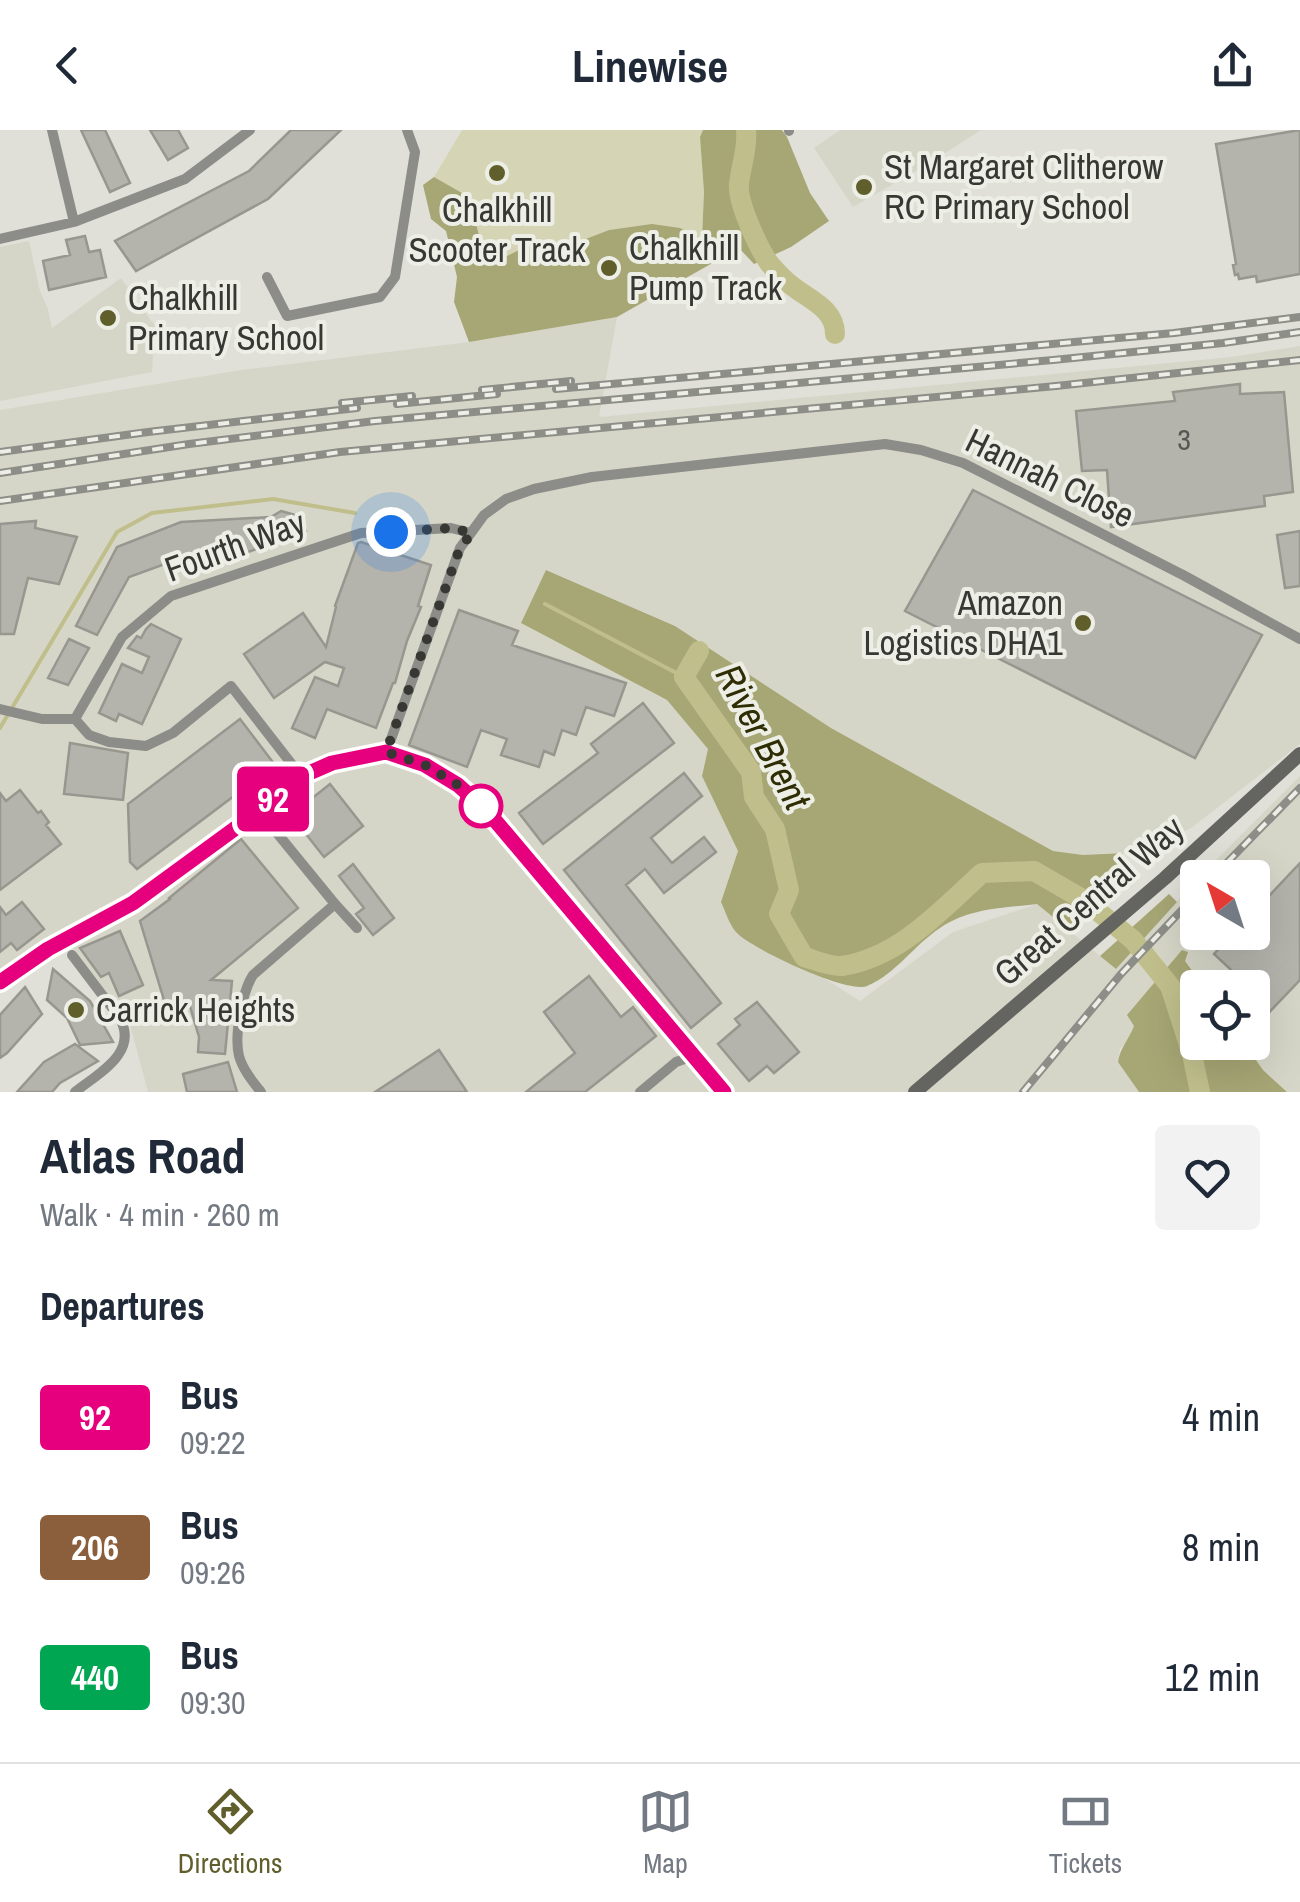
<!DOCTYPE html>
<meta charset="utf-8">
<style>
:root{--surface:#fff;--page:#f2f2f3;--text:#1f2937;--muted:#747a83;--line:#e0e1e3;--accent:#605e2b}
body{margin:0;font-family:"Archivo Narrow",sans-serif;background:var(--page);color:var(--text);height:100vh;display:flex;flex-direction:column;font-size:38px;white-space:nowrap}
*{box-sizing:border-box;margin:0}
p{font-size:32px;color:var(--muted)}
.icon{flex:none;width:55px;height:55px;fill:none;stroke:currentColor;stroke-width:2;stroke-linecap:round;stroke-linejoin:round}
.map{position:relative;height:962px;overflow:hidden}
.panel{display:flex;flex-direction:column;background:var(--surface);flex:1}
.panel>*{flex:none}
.badge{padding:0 20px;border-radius:8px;font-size:35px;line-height:65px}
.needle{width:65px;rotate:321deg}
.tools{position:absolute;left:1180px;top:730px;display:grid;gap:20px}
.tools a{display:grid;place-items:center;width:90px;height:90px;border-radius:10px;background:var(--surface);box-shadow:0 10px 40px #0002;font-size:50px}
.you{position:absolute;width:50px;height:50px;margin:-25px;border:8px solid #fff;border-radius:50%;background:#1a73e8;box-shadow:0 0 0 15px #1a73e833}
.map>.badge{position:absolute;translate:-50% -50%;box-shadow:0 0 0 5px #fff}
h2{padding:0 40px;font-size:38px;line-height:90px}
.round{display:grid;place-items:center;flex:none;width:105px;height:105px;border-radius:10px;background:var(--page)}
.summary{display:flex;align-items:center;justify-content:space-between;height:170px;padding:0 40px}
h1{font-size:48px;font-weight:700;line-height:75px}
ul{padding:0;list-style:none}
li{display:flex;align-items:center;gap:30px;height:130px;padding:0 40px}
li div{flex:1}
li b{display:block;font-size:38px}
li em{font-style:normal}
li .badge{min-width:110px;font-weight:700;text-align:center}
header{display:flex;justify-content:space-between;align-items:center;height:130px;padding:0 40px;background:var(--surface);font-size:45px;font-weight:700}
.tab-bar{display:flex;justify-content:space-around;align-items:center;height:140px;border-top:2px solid var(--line);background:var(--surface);font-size:28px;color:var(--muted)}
.tab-bar a{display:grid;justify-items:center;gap:5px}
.tab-bar .current{color:var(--accent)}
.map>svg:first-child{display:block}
.built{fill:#d6d6c8}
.green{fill:#d5d5b6}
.forest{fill:#a7a675}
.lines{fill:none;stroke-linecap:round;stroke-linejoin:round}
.stream{stroke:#c0bf8c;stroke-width:4}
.river{stroke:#c0bf8c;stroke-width:20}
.building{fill:#b4b4ad;stroke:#979790;stroke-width:2.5}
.minor{stroke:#8c8c89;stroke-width:10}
.secondary{stroke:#646460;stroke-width:14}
.rail-casing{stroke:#8e8e89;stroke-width:8}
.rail{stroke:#edeee6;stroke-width:4;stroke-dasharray:11;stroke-linecap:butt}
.line-casing{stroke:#fff;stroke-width:22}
.line{stroke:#e6007e;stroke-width:15}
.walk{stroke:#373734;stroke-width:10;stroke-dasharray:0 18}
.poi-dot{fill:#605e2b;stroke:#edeee6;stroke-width:4}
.stop-dot{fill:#fff;stroke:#e6007e;stroke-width:5}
.labels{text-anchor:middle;stroke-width:8;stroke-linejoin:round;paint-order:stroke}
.number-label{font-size:30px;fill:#565652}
.poi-label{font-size:35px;fill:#373734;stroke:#edeee6;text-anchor:start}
.street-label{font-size:35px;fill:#373734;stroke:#edeee6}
.water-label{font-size:38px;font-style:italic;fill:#2f2d03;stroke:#edeee6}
</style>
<header><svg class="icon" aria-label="back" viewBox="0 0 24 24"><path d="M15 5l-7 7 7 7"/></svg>Linewise<svg class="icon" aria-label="share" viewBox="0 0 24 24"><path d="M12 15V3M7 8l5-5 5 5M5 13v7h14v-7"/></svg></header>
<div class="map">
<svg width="1300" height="962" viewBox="0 0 1300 962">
<rect width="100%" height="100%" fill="#e0e0d9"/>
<path class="built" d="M840,0h141l-58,37 -70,40 -39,-59z
M29,111l11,50 8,18 4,19 69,-50 34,48 -3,46 -152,29v-154z
M617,187l-18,100 632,-60 69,-11v398l-109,84 -47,23 -61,4 -30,-4 -222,-123 -156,-102 -128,-56 -26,53 146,77 41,49 -6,27 36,75 -17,51 15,31 18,13 75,35 31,20 93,-69 84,-28 79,65 81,-90 1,53h54v-54l-53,-1 101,-101v316h-13l-24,-22 -19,-27 8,-1v-54l-48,-1 -19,-26 -51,65 -6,14 -8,9 -2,13 21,30h-991l-18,-67 -70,-94 -60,47v-568l241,-40 228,-28z"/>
<path class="green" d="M462,0h241l-3,7 4,55 -2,48 -63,-14 -30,4 -31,12h-28l-25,5 -18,9h-15l-11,-14 -7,-25 -12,-24 -28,-16z"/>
<path class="forest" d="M703,0h79l5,7 23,56 19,28 -38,26 -37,17 -15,-16 -122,69 -148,25 -15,-40 3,-25 -11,-46 -15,-12 -8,-34 11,-8 28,16 12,24 7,25 12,14h14l18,-9 25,-5h28l31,-12 43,-6 28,4 22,11 2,-47 -4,-55z
M546,440l129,56 156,102 222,123 30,4 40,-2v33l-53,45 -33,-27c-34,4 -68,4 -97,24 -26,17 -44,46 -73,58 -20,8 -111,-36 -128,-51 -9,-7 -13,-23 -18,-33l17,-51 -36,-75 6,-27 -41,-49 -146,-77z
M1169,764l8,8 -61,67 -16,-13z
M1182,820l6,2 -3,9 19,26 -6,1v54l46,1 19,27 24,22h-148l-21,-30c2,-14 11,-23 16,-36l-7,-11z"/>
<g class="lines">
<path class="stream" d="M545,474l139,73
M0,598l117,-196 35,-19 121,-14 82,14"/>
<path class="river" d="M746,0c2,19 -5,35 -7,54 -2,18 19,63 30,79 6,7 14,16 22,22 18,15 44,23 44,49
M699,521l-15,26 67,95 3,25 21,32 14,61 -10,24 25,43c11,3 26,10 38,9 58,-9 99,-56 140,-93l52,-2 50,29 49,40 37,46 22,68 8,38"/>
</g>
<path class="building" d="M81,0h24l25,53 -20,9z
M150,0h28l10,18 -20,12z
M291,0h50l-73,69 -132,72 -21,-30 134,-70z
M1300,0v144l-43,8 -1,-6 -17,3 -1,-5 -3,1 -2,-10 3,-1 -20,-120z
M85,106l4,16 11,-2 6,27 -57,13 -6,-29 27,-6 -4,-15z
M1240,254v10l44,-2 9,100 -29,4 1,10 -154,21 -4,-57 -25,1 -6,-60 99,-10 -2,-9z
M973,360l289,145 -67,123 -290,-147z
M281,381l18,5 7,15 -116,42 -6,-16 -55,20 -32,58 -21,-9 41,-79 64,-25 90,-5z
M36,391l-1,7 42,9 -18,47 -31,-6 -14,56h-14v-110z
M1300,401v55l-15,2 -8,-53z
M361,412l70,23 -13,41 3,1 -14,34 -12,42h-2l-17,45 -49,-19 -12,29 -23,-10 23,-51 23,9 6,-18 -19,-6 -51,36 -30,-44 59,-41 23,34 10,-40 -1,-1 23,-63z
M459,480l59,21 -6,14 114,38 -12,33 -28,-9 -10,28 -14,-5 -8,25 -10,-4 -5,16 -38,-12 6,-16 -26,-9 -14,37 -58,-22z
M151,494l30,15 -39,85 -23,-10 -3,7 -17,-8 23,-49 20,9 7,-16 -21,-9 9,-12 4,2 5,-9z
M69,509l20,9 -21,37 -20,-7z
M643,573l31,40 -131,101 -24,-31 79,-60 -7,-9z
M240,589l35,46 -138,104 -7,-7 -2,-58z
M70,613l58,10 -5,47 -59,-6z
M684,643l18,23 -51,42 21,25 32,-26 12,15 -52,41 -19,-24 -19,16 95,118 -30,25 -127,-158z
M330,654l33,42 -39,31 -33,-42z
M20,660l18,23 3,-2 8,11 -3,3 15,19 -61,46v-97l6,8z
M241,709l57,69 -87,72 21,1 -7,73 -27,-2 1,-15 -10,-34 -25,-3 -24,-79 30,-22 -1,-1z
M1300,733v117l-42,44 -6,-5v-31h-15l6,-7 -29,-27 21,-22h17v-18z
M353,734l41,54 -21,17 -17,-21 8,-6 -25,-32z
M22,772l22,27 -27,21 -6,-7 -11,9v-45l6,8z
M120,801l23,54 -24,11 -10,-23 -8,4 -21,-29z
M53,839l37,32 23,41 -33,3 -13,-27 -20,-18z
M589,846l32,41 12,-10 23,29 -71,56h-59l49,-39 -31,-41z
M25,857l17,27 -35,39 -7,5v-43z
M757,872l42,50 -25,21 -7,-7 -18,15 -31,-37 22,-19 -5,-6z
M75,914l23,17 -38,22 -8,9h-35l27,-30z
M439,920l28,42h-92z
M228,932l9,30h-50l-4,-18z"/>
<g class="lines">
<path class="minor" d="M52,0l22,92
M789,0v1
M0,109l74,-17 111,-43 65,-49
M267,147l20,39 93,-19 15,-20 20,-125 -8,-22
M0,579l42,10h33l14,16 20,7 37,4 27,-13 58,-47 70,90
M75,589l47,-82 49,-41 190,-63 90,-5 20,5
M386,623l74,-205 24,-33 22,-16 28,-10 58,-12 293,-33 36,6 42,13 220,112 117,64
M259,681l76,93 22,24
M72,825l47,62c21,35 -20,56 -44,75
M261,962c-8,-10 -18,-22 -22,-36 -5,-20 3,-64 14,-81l82,-71
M640,962l36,-30 17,-6"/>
<path class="secondary" d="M0,852l48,-33 85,-46 126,-92 42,-35 31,-13 54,-10 39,12 33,20 30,27 236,280
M915,962l250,-214 135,-124"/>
<defs>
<path id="rail" d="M556,259l618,-56 126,-16
M482,260l89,-9
M342,273l70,-7
M397,274l100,-10
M0,322l148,-20 209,-24
M0,343l189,-29 186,-23 678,-61 170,-17 77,-11
M0,371l340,-49 716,-66 244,-26
M1212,748l88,-90
M1023,962l98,-118 77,-81"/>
</defs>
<use href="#rail" class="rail-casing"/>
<use href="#rail" class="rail"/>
</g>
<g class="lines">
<defs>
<path id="line" d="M0,852l48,-33 85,-46 126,-92 43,-35 30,-13 54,-11 39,13 33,20 30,27 236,280"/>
</defs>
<use href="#line" class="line-casing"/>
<use href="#line" class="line"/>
<path class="walk" d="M391,402l61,-4 20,5 -12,15 -74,204 39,13 33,20 30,27 -7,-6"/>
</g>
<g class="poi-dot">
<circle cx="497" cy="43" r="10"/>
<circle cx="864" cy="57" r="10"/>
<circle cx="609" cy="138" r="10"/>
<circle cx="108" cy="188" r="10"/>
<circle cx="1083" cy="493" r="10"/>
<circle cx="76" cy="880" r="10"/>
</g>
<circle class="stop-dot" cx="481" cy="676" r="20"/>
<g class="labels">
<g class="number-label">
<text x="1184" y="320">3</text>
</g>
<g class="poi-label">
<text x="884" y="49">St Margaret Clitherow<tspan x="884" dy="40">RC Primary School</tspan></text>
<text x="497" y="92" text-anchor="middle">Chalkhill<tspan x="497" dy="40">Scooter Track</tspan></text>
<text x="629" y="130">Chalkhill<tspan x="629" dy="40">Pump Track</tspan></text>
<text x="128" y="180">Chalkhill<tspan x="128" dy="40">Primary School</tspan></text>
<text x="1063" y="485" text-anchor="end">Amazon<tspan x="1063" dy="40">Logistics DHA1</tspan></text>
<text x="96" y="892">Carrick Heights</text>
</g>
<g class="street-label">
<text transform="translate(1050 348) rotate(26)" y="12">Hannah Close</text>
<text transform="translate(235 416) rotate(-20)" y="12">Fourth Way</text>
<text transform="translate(1089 771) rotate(-41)" y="12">Great Central Way</text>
</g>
<g class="water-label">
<text transform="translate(763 607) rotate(62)" y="13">River Brent</text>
</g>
</g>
</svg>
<div class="tools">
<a><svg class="needle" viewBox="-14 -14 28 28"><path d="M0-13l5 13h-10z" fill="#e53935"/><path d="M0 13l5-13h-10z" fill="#747a83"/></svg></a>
<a><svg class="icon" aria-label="locate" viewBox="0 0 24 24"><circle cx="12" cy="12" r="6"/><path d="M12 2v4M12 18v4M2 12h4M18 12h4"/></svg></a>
</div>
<div class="you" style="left:391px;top:402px"></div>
<b class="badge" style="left:273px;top:669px;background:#e6007e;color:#fff">92</b>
</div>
<section class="panel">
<div class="summary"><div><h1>Atlas Road</h1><p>Walk · 4 min · 260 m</p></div><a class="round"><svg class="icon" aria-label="heart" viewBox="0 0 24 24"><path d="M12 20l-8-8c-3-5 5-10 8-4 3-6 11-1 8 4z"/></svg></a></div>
<h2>Departures</h2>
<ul>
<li><span class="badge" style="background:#e6007e;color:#fff">92</span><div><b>Bus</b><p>09:22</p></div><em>4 min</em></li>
<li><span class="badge" style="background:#8b5e3c;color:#fff">206</span><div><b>Bus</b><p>09:26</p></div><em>8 min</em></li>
<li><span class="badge" style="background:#00a651;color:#fff">440</span><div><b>Bus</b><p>09:30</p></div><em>12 min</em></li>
</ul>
</section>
<nav class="tab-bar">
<a class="current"><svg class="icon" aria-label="directions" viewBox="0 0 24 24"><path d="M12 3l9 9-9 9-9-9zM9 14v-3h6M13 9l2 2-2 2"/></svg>Directions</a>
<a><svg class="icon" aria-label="map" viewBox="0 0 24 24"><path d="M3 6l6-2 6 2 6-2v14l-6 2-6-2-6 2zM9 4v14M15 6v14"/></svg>Map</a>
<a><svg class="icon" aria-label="tickets" viewBox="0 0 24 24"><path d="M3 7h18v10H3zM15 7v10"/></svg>Tickets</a>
</nav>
